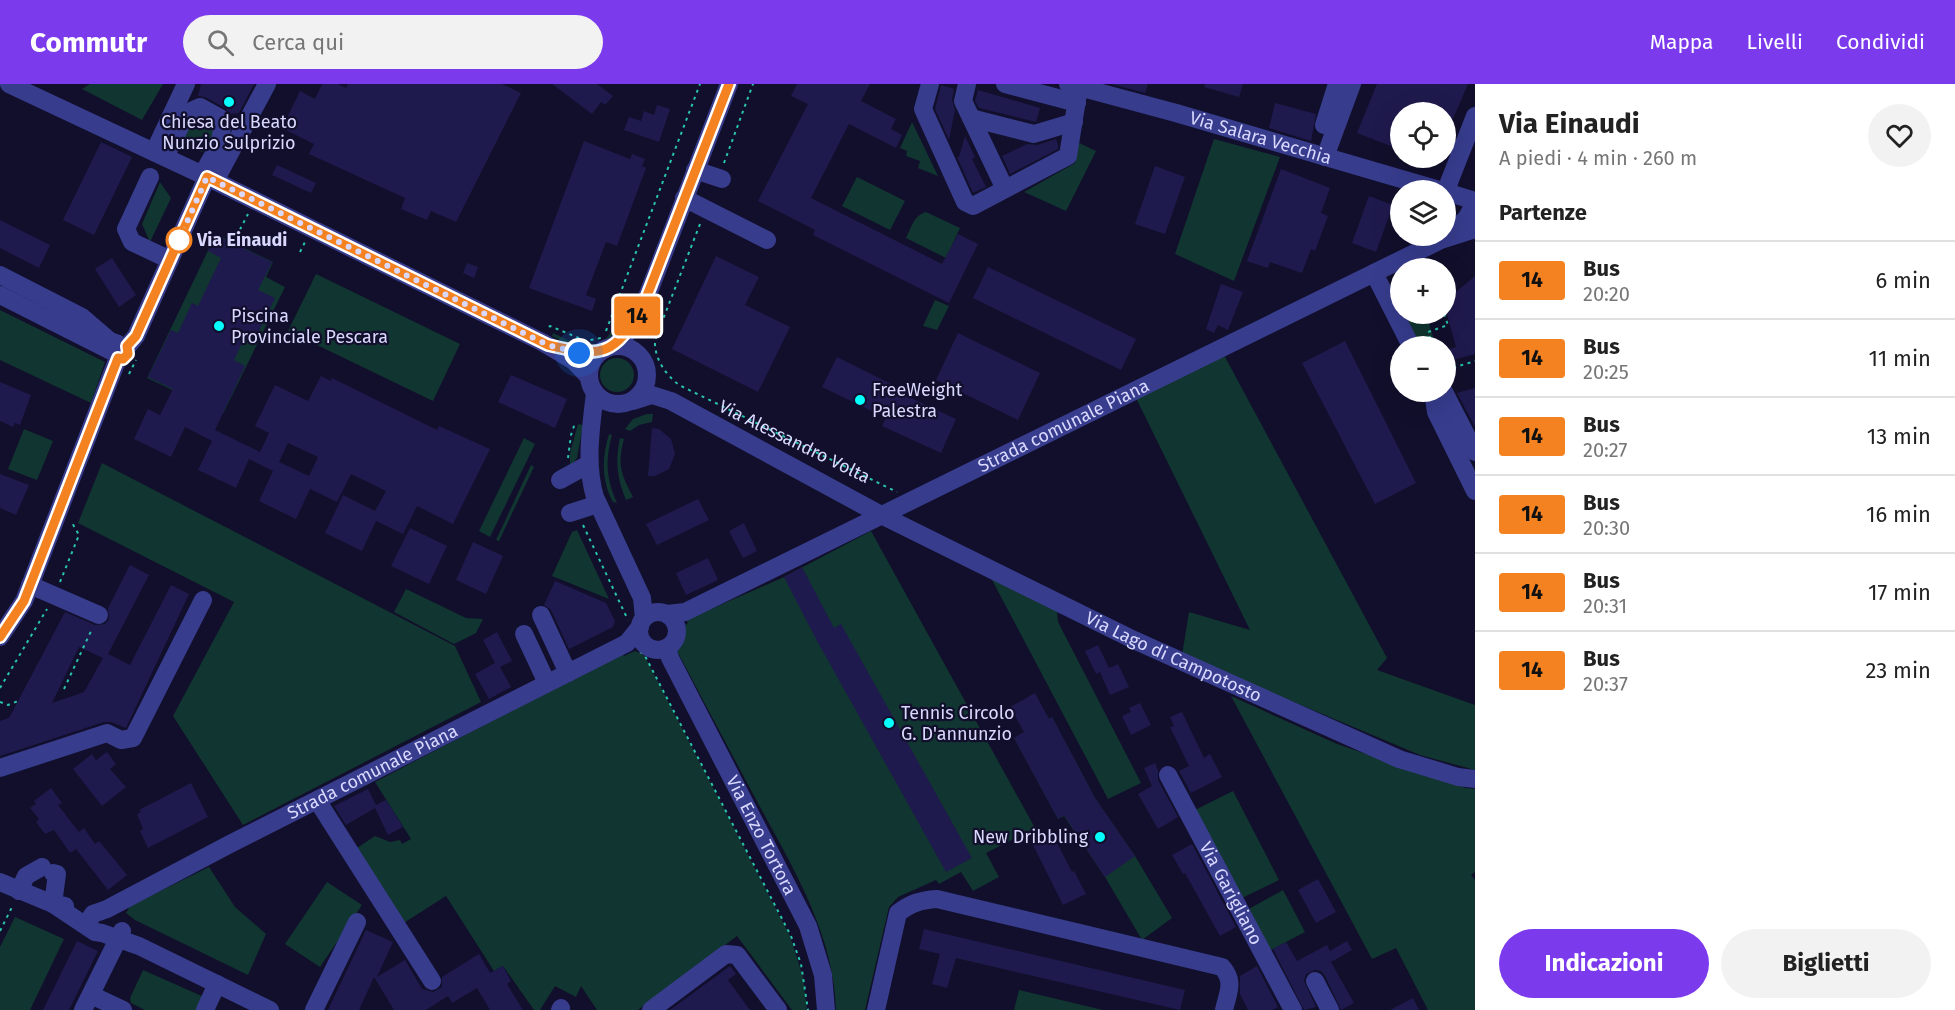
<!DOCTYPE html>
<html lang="it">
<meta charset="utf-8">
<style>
:root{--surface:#fff;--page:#f2f2f2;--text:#222;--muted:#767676;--line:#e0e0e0;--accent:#7c3aed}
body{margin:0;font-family:"Fira Sans",sans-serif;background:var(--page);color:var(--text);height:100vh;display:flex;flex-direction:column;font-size:22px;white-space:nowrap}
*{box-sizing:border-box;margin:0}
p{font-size:20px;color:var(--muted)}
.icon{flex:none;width:33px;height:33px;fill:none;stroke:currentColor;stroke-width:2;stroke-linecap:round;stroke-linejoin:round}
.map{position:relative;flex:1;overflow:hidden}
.sheet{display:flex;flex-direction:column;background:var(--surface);width:480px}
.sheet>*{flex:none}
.badge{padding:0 12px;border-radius:4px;font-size:21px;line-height:39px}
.buttons{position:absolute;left:1390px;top:18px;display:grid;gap:12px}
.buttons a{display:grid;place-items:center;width:66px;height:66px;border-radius:50%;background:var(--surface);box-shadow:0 6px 24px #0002;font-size:30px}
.you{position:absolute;width:30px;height:30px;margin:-15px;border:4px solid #fff;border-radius:50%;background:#1a73e8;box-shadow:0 0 0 9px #1a73e833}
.map>.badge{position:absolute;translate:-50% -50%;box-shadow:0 0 0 3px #fff}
h2{padding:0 24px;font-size:22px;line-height:54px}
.round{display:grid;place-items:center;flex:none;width:63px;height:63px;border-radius:32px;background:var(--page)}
.summary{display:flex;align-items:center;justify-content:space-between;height:102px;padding:0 24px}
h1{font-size:28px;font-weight:700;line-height:45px}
.button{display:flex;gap:12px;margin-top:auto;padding:12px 24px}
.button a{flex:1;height:69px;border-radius:36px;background:var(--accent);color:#fff;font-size:24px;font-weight:700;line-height:69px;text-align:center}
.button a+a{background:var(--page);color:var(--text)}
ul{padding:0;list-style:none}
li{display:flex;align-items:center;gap:18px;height:78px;padding:0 24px;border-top:2px solid var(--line)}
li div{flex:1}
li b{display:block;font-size:22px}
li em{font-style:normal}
li .badge{min-width:66px;font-weight:700;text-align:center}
header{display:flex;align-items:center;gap:36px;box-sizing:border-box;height:84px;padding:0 30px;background:var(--accent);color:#fff}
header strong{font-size:28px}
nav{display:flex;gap:33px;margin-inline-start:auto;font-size:21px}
.search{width:420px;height:54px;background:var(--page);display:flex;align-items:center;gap:15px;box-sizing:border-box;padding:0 21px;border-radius:33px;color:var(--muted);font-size:22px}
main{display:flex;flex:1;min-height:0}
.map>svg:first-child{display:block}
.green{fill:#113530}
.building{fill:#1f1a4d;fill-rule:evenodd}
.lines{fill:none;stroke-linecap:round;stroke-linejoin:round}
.path{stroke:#28c4ab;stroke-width:2;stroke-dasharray:3 4.5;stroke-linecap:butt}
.minor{stroke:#373c8d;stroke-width:18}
.line-casing{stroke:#fff;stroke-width:14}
.line{stroke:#f58220;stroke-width:9}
.walk{stroke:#d9d9ff;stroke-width:6;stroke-dasharray:0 10.8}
.poi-dot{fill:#05ffff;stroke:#110f2b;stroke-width:2}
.stop-dot{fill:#fff;stroke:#f58220;stroke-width:3}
.labels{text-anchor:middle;stroke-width:4.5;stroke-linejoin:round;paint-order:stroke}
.poi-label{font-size:18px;fill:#d9d9ff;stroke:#110f2b;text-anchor:start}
.street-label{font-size:18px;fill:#d9d9ff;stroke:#110f2b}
.stop-label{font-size:18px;font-weight:bold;fill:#d9d9ff;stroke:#110f2b;text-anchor:start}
</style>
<header>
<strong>Commutr</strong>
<div class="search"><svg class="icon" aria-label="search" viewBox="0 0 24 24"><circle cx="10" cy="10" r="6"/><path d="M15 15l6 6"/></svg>Cerca qui</div>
<nav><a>Mappa</a><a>Livelli</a><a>Condividi</a></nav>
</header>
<main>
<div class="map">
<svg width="1475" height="926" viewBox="0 0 1475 926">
<rect width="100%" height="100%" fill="#110f2b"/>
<path class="green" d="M90,0h73l-21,36 -60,-31z
M197,30l19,9 -7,27 -8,2 -18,-11 -2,-8z
M912,38l26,54 -20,-8 2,-7 -14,-5 1,-5 -7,-3z
M1214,55l66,18 -46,124 -59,-27z
M1077,58l19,9 -30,60 -42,-19 51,-29z
M857,93l48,24 -15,29 -48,-24z
M160,98l11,16 -21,44 -8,-18z
M926,128l34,16 -14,30 -40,-20c5,-10 8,-23 20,-26z
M216,150l57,28 -7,15 19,10 -62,127 -76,-36z
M316,190l144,70 -27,57 -145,-70z
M935,216l14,6 -12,24 -14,-4z
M0,226l105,52 -14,41 -91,-43z
M619,230l5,2c-16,42 -38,38 -72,20l1,-3c35,17 50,24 66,-19z
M1404,230h22l10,32h-15z
M1224,271l163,303 -10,12 98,35v65l-55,-15 -238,-100 7,-43 61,18 -114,-232z
M600 291a17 17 0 1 1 34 0a17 17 0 1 1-34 0Z
M647,330h6l-1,8 -13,3 -9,6 -5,-2 8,-10z
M578,340l5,1 -6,33 -7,10v-15z
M24,345l29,12 -16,39 -29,-11z
M609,350l3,1c-7,25 -6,44 5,68l-4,-1c-12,-22 -11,-45 -4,-68z
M524,354l11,6 -45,93 -11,-6z
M620,354l4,1c-7,26 -3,35 9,58l-7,3c-9,-22 -11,-38 -6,-62z
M102,379l353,183 26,56 -238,123 -70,-109 61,-114 -156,-79z
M531,381l3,2 -35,74 -3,-1z
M577,446l32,69 -57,-23 20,-44z
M871,447l164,297 -49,25 13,24 -26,14 -12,-19 -22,12 -3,-4 -38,17 -9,10 -24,103h-29c-2,-75 -42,-140 -77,-205 -28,-52 -56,-105 -84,-158l6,-12 1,-8 6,-4 -2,-3 98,-43z
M991,494l66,33 1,11 83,161 -33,16z
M406,505l60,29 17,1 -7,14 -22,11 -60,-32z
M635,567l9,4 146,281 13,41 4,33h-15l-55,-74 -99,74h-41l-16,-24 -5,11 -21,-11 -15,24h-6l-31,-44 -9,5 -48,-75 -47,30 -48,-74 24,-16 15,6 10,-2 2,4 9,-5 -36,-57 247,-129 2,3z
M1231,612l106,48 129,44 9,1v83l-4,3 4,5v130h-47l-32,-62 -24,11z
M1052,633l43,81 40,58 37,62 -30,22 -37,-63 -41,-61 -6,3 -44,-81z
M1233,707l46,89 -39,19 -45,-89z
M209,783l26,40 31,27 -18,41 -113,-55 -9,-7 4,-7z
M327,798l35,23 -42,62 -35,-23z
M1283,806l22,42 -36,19 -22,-41z
M15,833l49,22 -34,71h-30v-63z
M143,886l61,27 -6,13h-53l-14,-7 -1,-5z
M1019,906l84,20h-89z"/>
<path class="building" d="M201,0h53l-15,29 -9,1 -5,-6 -20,-11 -7,-1z
M322,0h16l8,4 2,-4h154l19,9 -65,129 -25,-11 -4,9 -26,-11 4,-11 -96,-44 5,-10 -32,-16 18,-37 15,8z
M552,0h45l16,12 -8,9 -4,-3 -9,12z
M797,0h73l-9,17 35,18 -5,10 11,6 -6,13 -47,-24 -38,74 131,66 16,-30 20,10 -29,59 -136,-68 2,-5 -57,-29 50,-97 -17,-8z
M1111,0h37l-3,9z
M1205,0h38l-4,13 -35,-10z
M1377,0h91l-22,51v-23h-45v38l-44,-17z
M941,1l13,4 -2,10 3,11 -6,30 -14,-31z
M978,6l62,18 -4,14 -57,-14 -4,-7z
M1275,19l41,11 -5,27 -42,-13z
M657,21l13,4 -11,33 -35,-12 5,-13 12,4 3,-10 10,4z
M965,52l10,21 -3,2 14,28 -13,6 -16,-36h2z
M1056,55l2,6v4l-48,25 -8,-18 25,-12 10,1z
M584,57l46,18 2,-5 13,5 -3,7 4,2 -29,78 -11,-4 -20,53 10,4 -4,12 -63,-23z
M101,58l31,15 -38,78 -31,-15z
M277,81l39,18 -5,10 -39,-18z
M1155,82l30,11 -20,57 -30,-10z
M1281,85l49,19 -9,25 7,3 -13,35 -4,-2 -9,24 -32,-11 -2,6 -21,-7z
M1369,112l24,9 -17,47 -24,-9z
M0,136l50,25 -11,23 -39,-20z
M216,151l56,27 -14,28 17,8 -18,37 -9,-4 -14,29 11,6 -30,64 45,22 9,-19 -14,-7 20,-41 33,16 13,-25 10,5 1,-3 105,52 2,-4 51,23 -37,75 -36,-18 -14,28 -27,-13 -14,30 -37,-18 18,-38 32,16 11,-20 -35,-17 -14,28 -27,-13 -14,30 -37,-18 14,-30 -24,-12 -13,29 -38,-18 14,-29 -27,-14 -14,30 -37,-18 14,-30 12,6 13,-26 -25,-12 23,-47 7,3 14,-30 6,3 23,-48 -13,-7zM288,359l30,14 -9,19 -30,-14z
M716,172l43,21 -14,28 45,22 -32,65 -86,-43z
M112,174l24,37 -17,12 -24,-38z
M467,179l11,4 -4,11 -11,-5z
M988,183l148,72 -15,31 -148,-72z
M1475,192v78l-29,8v-12l10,-3 -10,-36v-10l6,-2 -1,-3z
M1221,200l22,8 -15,38 -10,-5 -4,8 -8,-4z
M958,249l82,40 -22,47 -82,-40z
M1345,257l71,142 -41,21 -73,-141z
M837,273l54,27 -1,4 66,31 -15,34 -59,-27 4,-8 -64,-31z
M511,291l56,24 -12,29 -57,-26z
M0,298l31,13 -11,30 -5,-2 -2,4 -13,-6z
M1475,304v39l-18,-34z
M652,344l7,1 12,10 4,15 -6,15 -14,7h-7z
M0,390l29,11 -13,30 -16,-7z
M698,415l11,21 -52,25 -11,-21z
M744,439l13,28 -14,7 -14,-27z
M410,444l37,18 -18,38 -38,-18z
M473,458l30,14 -17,38 -30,-14z
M708,474l10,22 -32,15 -10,-22z
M130,481l19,10 -41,79 22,11 41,-80 18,9 -63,134 -15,-6h-7l-104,34v-35l9,-3 56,-106 30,13 10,-1 4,-5 -1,-11zM79,563l24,11 -19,34 -32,11z
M802,483l32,61 7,-4 131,234 -26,14 -130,-233 -32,-62z
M555,497l51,22 9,18 -2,6 -44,22 -18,-39 -7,-5z
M497,548l15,29 -12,6 11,20 -22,12 -14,-25 20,-11 -12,-23z
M1098,561l11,23 9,-4 11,23 -19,8 -10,-23 -4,2 -11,-23z
M1035,609l14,26 3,-2 43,81 40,58 -30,21 -41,-62 -6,4 -44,-81 10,-6 -14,-25z
M1140,619l11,22 -20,10 -9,-19 9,-4 -2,-4z
M1182,628l22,46 6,-4 12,23 -31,16 -12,-22 10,-5 -19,-39 4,-1 -4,-9z
M107,668l9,12 -6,5 16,18 -24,19 -29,-37 19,-15 4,6z
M1155,679l3,7v10l20,37 -20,12 -20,-35 14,-8 -8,-18z
M191,699l17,34 -60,31 -8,-17 3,-2 -6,-15 4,-2 -2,-2z
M51,704l11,15 -4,2 21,27 5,-4 11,16 4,-3 28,34 -19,15 -32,-41 -6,4 -16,-23 -9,4 -9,-12 3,-3 -9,-11 6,-4 -2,-3z
M368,705l8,16 10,-5 17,27 -15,8 -13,-27 -29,17 -12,-19z
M1052,749l20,39 2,-1 12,23 -23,11 -31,-62z
M1192,760l44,83 -16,9 -35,-63 -2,1 -11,-19z
M1318,795l18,33 -20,11 -18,-33z
M924,845l261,61 -5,20 -224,-52 -9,30 -15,-4 8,-30 -21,-5z
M366,846l27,12 -16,35 28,-17 17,29 11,3 9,-5v-10l37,-23 11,19 13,-7 8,15 -4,3 16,26h-33l-13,-22 -25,15 -4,-7 -22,14h-32l-20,-33 -15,33h-31z
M77,857l21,10 -29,59h-26z
M1347,857l5,9 -21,12 23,41 -13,7 -16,-34 -4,-5 -6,-1 -9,4 -2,7 12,26 -12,3 -31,-61 13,-7 11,19 30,-16 3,6z
M730,882l6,8 -8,6 22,30h-80z
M1257,882l21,41 -6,3h-24l-8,-16v-18z
M1413,914l6,12h-29z"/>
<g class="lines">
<g class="path">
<path d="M724,79l29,-79"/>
<path id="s1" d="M700,140l-45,116c-1,18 10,34 24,45l218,107"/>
<path d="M233,159l15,-29"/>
<path d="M300,168l5,-10"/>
<path d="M1429,178l2,6"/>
<path d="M549,243l1,-1 36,15 15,-3"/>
<path d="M606,247l94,-247"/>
<path d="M1433,262l-5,-14 20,-7 -4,-11"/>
<path d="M1446,286l29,-9"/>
<path d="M129,290l7,-14"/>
<path d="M568,374l3,-23 4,-12"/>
<path d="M583,441l45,95"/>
<path d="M60,498l19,-47 -8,-14"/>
<path d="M640,568l4,2 147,282 10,28 7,46"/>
<path d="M0,604l47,-79"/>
<path d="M64,605l28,-60"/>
<path d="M0,618l8,3 10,-4"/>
<path d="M0,847l13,-26"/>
</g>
<g class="minor">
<path d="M9,0l198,93 335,165 32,19 15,16"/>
<path d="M930,0l-7,25 42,93 8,4 95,-50 11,-69"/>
<path d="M967,0l-4,17 42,88"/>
<path d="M1005,0l72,19"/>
<path id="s2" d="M1068,0l108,29 263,77"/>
<path d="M971,34l63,16 40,-12"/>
<path d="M1324,41l13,-41"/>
<path d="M154,68l32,-68"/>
<path d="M165,73l22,-44 13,-6 20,11c7,20 -8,38 -18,57"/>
<path d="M1325,73l27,-73"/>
<path d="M695,86l27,9"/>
<path d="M150,93l-24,52 6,13 38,18"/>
<path d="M215,97l52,-97"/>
<path d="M1446,106l29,-74"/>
<path d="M1446,108l29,9"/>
<path d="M684,114l83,42"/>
<path d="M1449,149l17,-14 9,-16"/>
<path d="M1374,189l37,73"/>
<path d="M0,191l82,42 28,24 8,3"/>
<path d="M0,211l111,56"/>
<circle cx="618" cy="291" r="29"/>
<path d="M614,262l11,-10 18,-29 86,-223"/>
<path d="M127,263l9,-11 71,-159"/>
<path d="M1433,308l3,20 39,79"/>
<path d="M1444,308l31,60"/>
<path d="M595,309c-4,34 -10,71 0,104l47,101 2,20"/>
<path id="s3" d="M633,317l19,-6 19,6 210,114 253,125 265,119 59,18 17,2"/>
<path d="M560,396l29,-16"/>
<path d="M570,429l28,-9"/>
<path d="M30,501l69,30"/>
<circle cx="658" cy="547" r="19"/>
<path id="s4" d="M667,530l18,-2 756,-372 34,-11"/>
<path d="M541,531l27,58"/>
<path d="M524,550l23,49"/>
<path d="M0,553l24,-36 94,-243"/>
<path id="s5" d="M670,562l-2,5 2,7 138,268 15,49 3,35"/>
<path d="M0,684l107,-35 14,7 12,-2 70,-138"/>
<path id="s6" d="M1168,691l125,235"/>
<path d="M317,716l115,181"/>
<path d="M0,798l53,22 12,2"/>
<path d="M19,807l7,-15 16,-9"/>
<path d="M53,820l42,28 7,1 37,13 131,64"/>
<path d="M53,820l4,-30 -4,-1"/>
<path id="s7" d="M90,843l-1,-7 4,-6 14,-5 123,-65 397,-201 13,-16"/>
<path d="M1315,897l15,29"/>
<path d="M91,911l32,15"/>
<path d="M83,926l39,-79"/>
<path d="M205,926l12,-26"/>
<path d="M314,926l43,-88"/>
<path d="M560,926l1,-2"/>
<path d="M651,926l75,-56 11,1 41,55"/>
<path d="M876,926l22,-97c13,-10 23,-13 39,-14l285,68c13,15 6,25 2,43"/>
</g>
</g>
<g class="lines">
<defs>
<path id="line" d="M0,553l24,-36 94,-243 5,1 5,-5 -1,-8 9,-10 71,-159 341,168c55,13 66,11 95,-39l86,-222"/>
</defs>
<use href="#line" class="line-casing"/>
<use href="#line" class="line"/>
<path class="walk" d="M179,156l28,-63 341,168 31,8"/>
</g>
<g class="poi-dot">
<circle cx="229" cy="18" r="6"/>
<circle cx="219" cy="242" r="6"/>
<circle cx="860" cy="316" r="6"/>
<circle cx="889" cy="639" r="6"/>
<circle cx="1100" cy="753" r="6"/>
</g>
<circle class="stop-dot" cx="179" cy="156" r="12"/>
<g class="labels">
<g class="poi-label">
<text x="229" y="44" text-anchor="middle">Chiesa del Beato<tspan x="229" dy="21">Nunzio Sulprizio</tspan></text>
<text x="231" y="238">Piscina<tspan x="231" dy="21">Provinciale Pescara</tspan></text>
<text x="872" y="312">FreeWeight<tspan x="872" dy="21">Palestra</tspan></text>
<text x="901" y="635">Tennis Circolo<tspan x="901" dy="21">G. D'annunzio</tspan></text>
<text x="1088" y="759" text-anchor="end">New Dribbling</text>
</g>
<g class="street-label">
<text dy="6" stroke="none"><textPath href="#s2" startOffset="200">Via Salara Vecchia</textPath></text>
<text dy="6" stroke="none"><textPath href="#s4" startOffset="440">Strada comunale Piana</textPath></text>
<text dy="6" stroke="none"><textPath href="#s1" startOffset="306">Via Alessandro Volta</textPath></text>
<text dy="6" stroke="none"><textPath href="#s3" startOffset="604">Via Lago di Campotosto</textPath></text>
<text dy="6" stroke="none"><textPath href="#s7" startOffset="328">Strada comunale Piana</textPath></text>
<text dy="6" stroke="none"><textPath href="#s5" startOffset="212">Via Enzo Tortora</textPath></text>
<text dy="6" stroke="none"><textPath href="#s6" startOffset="134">Via Garigliano</textPath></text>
</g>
<g class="stop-label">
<text x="197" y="162">Via Einaudi</text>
</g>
</g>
</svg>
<div class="buttons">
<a><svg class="icon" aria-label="locate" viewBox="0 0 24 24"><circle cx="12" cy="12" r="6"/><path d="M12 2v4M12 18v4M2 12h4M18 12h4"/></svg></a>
<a><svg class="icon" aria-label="layers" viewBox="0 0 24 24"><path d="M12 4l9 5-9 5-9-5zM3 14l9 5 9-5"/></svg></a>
<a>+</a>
<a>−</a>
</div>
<div class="you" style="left:579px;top:269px"></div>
<b class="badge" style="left:637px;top:232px;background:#f58220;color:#111">14</b>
</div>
<section class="sheet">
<div class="summary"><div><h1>Via Einaudi</h1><p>A piedi · 4 min · 260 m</p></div><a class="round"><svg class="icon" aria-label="heart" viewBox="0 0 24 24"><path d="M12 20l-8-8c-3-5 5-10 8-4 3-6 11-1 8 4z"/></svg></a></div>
<h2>Partenze</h2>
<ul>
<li><span class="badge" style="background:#f58220;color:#111">14</span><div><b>Bus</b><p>20:20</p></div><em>6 min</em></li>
<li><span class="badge" style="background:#f58220;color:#111">14</span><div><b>Bus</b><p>20:25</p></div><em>11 min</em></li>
<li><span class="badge" style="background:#f58220;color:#111">14</span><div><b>Bus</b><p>20:27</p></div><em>13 min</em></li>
<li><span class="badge" style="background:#f58220;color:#111">14</span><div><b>Bus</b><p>20:30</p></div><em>16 min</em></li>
<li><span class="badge" style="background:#f58220;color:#111">14</span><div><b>Bus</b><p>20:31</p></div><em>17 min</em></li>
<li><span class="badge" style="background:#f58220;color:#111">14</span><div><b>Bus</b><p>20:37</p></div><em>23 min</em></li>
</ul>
<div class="button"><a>Indicazioni</a><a>Biglietti</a></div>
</section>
</main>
